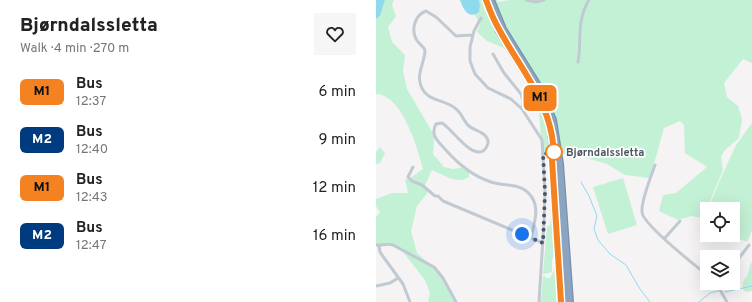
<!DOCTYPE html>
<meta charset="utf-8">
<style>
:root{--surface:#fff;--page:#f6f6f6;--text:#222;--muted:#767676}
body{margin:0;font-family:Overpass,sans-serif;background:var(--page);color:var(--text);height:100vh;display:flex;flex-direction:column;font-size:15px;white-space:nowrap}
*{box-sizing:border-box;margin:0}
p{font-size:13px;color:var(--muted)}
.icon{flex:none;width:22px;height:22px;fill:none;stroke:currentColor;stroke-width:2;stroke-linecap:round;stroke-linejoin:round}
.map{position:relative;flex:1;overflow:hidden}
.panel{display:flex;flex-direction:column;background:var(--surface);width:376px}
.panel>*{flex:none}
.badge{padding:0 8px;border-radius:6px;font-size:14px;line-height:26px}
.tools{position:absolute;left:324px;top:202px;display:grid;gap:8px}
.tools a{display:grid;place-items:center;width:40px;height:40px;border-radius:0px;background:var(--surface);box-shadow:0 4px 16px #0002;font-size:20px}
.you{position:absolute;width:20px;height:20px;margin:-10px;border:3px solid #fff;border-radius:50%;background:#1a73e8;box-shadow:0 0 0 6px #1a73e833}
.map>.badge{position:absolute;translate:-50% -50%;box-shadow:0 0 0 2px #fff}
.round{display:grid;place-items:center;flex:none;width:42px;height:42px;border-radius:0px;background:var(--page)}
.overview{display:flex;align-items:center;justify-content:space-between;height:68px;padding:0 20px}
h1{font-size:19px;font-weight:800;line-height:30px}
ul{padding:0;list-style:none}
li{display:flex;align-items:center;gap:12px;height:48px;padding:0 20px}
li div{flex:1}
li b{display:block;font-size:15px}
li em{font-style:normal}
li .badge{min-width:44px;font-weight:700;text-align:center}
main{display:flex;flex:1;min-height:0}
.map>svg:first-child{display:block}
.green{fill:#c3f1d5}
.water{fill:#90daee}
.lines{fill:none;stroke-linecap:round;stroke-linejoin:round}
.stream{stroke:#90daee;stroke-width:1}
.highway-casing{stroke:#7690ad;stroke-width:8}
.street{stroke:#c1cad2;stroke-width:3}
.highway{stroke:#8ba5c1;stroke-width:5.5}
.line-casing{stroke:#fff;stroke-width:9}
.line{stroke:#f58220;stroke-width:6}
.walk{stroke:#4a5661;stroke-width:4;stroke-dasharray:0 7.2}
.stop-dot{fill:#fff;stroke:#f58220;stroke-width:2}
.labels{text-anchor:middle;stroke-width:3.5;stroke-linejoin:round;paint-order:stroke}
.stop-label{font-size:11px;font-weight:bold;fill:#4a5661;stroke:#fff;text-anchor:start}
</style>
<main>
<section class="panel">
<div class="overview"><div><h1>Bjørndalssletta</h1><p>Walk · 4 min · 270 m</p></div><a class="round"><svg class="icon" aria-label="heart" viewBox="0 0 24 24"><path d="M12 20l-8-8c-3-5 5-10 8-4 3-6 11-1 8 4z"/></svg></a></div>
<ul>
<li><span class="badge" style="background:#f58220;color:#111">M1</span><div><b>Bus</b><p>12:37</p></div><em>6 min</em></li>
<li><span class="badge" style="background:#003b80;color:#fff">M2</span><div><b>Bus</b><p>12:40</p></div><em>9 min</em></li>
<li><span class="badge" style="background:#f58220;color:#111">M1</span><div><b>Bus</b><p>12:43</p></div><em>12 min</em></li>
<li><span class="badge" style="background:#003b80;color:#fff">M2</span><div><b>Bus</b><p>12:47</p></div><em>16 min</em></li>
</ul>
</section>
<div class="map">
<svg width="376" height="302" viewBox="0 0 376 302">
<rect width="100%" height="100%" fill="#f5f3f3"/>
<path class="green" d="M9,0h9l-2,5 4,11 -8,11 4,15 13,13 -2,16 4,18 27,46 -1,19 11,13 9,2 11,-2 5,3v7c-12,8 -25,-2 -37,-7l-8,17 5,4 -12,15 -6,25 6,22 17,15 9,12 12,22h-27l2,-9 -5,-13 -22,-28 -9,-6 -18,-2v-27l4,-5 -4,-6v-7l16,-6h16l-3,-13 7,-3 11,-8c-5,-20 -21,-75 -47,-75v-75l4,-3z
M103,0h18l1,2 12,-2h242v63l-9,-4 -19,24 3,14 11,9 4,13 -3,19 -14,12 -4,7 2,13 -20,48 -12,-2 -13,4 -19,-9 4,-16 13,-2 31,-26 -22,-14 -1,-28 -4,-4 -16,7 -14,50 -25,-3 -18,-11 -20,-6 -36,-7 -9,5 -3,-46 -6,-17 -29,-45 -17,-7 -10,-9 3,-8 -6,-10h2l4,-9z
M376,123v108l-5,11 -19,-7h5v-26h-25l12,-29 16,-35z
M4,147l5,6 -5,10 -4,1v-12z
M247,178l14,47 -29,9 -15,-47z
M177,201l2,53 -3,6v12l-3,1 -6,1 4,-47 3,-2z
M376,262v29l-5,1 -4,-2c0,-5 -1,-10 4,-13l3,-12z
M180,263l4,39h-19l2,-26h2l1,2h4l4,-8v-6z"/>
<path class="water" d="M0,0h9l-5,16 -4,3z
M84,0h19l1,5 -1,7c-10,8 -16,-3 -19,-12z"/>
<g class="lines">
<path class="stream" d="M205,182l8,14 8,20 -3,13 4,11 12,14 16,11 14,24 10,13
M349,292l27,-6
M323,302l11,-9 8,-2"/>
<defs>
<path id="highway" d="M110,0l13,31 38,61 8,17 5,18 4,27 12,148
M115,0l12,29 36,58 14,33 7,44 10,138"/>
</defs>
<use href="#highway" class="highway-casing"/>
<path class="street" d="M150,0l10,2 8,-2
M105,18l-7,13 -4,16v14l5,13 13,14 23,11 11,10 20,31 3,52 -1,30 -5,80
M96,35l-16,1 -20,-19 -10,-6c-11,4 -15,18 -10,28 3,5 7,7 9,11 0,12 -9,24 -4,36 6,16 24,13 35,23 6,4 7,12 13,17 6,5 20,7 19,17 -1,4 -2,6 -5,8 -12,7 -31,-22 -41,-28l-6,1c-6,11 2,17 8,24 13,15 28,28 47,34 14,5 30,0 40,14 9,12 3,28 0,42
M117,54l11,19 17,21 2,8 -1,7
M202,62c4,-22 -2,-41 11,-62
M279,165c-4,12 -14,35 -13,47 0,12 54,54 65,63
M37,167l-5,10 4,4 10,4 13,11h3l5,5 100,42
M288,239l16,-18
M0,245c5,1 11,-2 17,0l41,22 9,11 13,24
M3,246l1,6 2,3 21,29 7,18
M357,266l16,-21
M340,283l11,19
M0,286l14,-3 8,-5"/>
<use href="#highway" class="highway"/>
</g>
<g class="lines">
<defs>
<path id="line" d="M110,0c4,11 8,21 14,31 19,35 45,65 52,105 1,8 3,16 0,24l9,142"/>
</defs>
<use href="#line" class="line-casing"/>
<use href="#line" class="line"/>
<path class="walk" d="M146,234l21,9 2,-51 -2,-38 11,-2"/>
</g>
<circle class="stop-dot" cx="178" cy="152" r="8"/>
<g class="labels">
<g class="stop-label">
<text x="190" y="156">Bjørndalssletta</text>
</g>
</g>
</svg>
<div class="tools">
<a><svg class="icon" aria-label="locate" viewBox="0 0 24 24"><circle cx="12" cy="12" r="6"/><path d="M12 2v4M12 18v4M2 12h4M18 12h4"/></svg></a>
<a><svg class="icon" aria-label="layers" viewBox="0 0 24 24"><path d="M12 4l9 5-9 5-9-5zM3 14l9 5 9-5"/></svg></a>
</div>
<div class="you" style="left:146px;top:234px"></div>
<b class="badge" style="left:164px;top:98px;background:#f58220;color:#111">M1</b>
</div>
</main>
